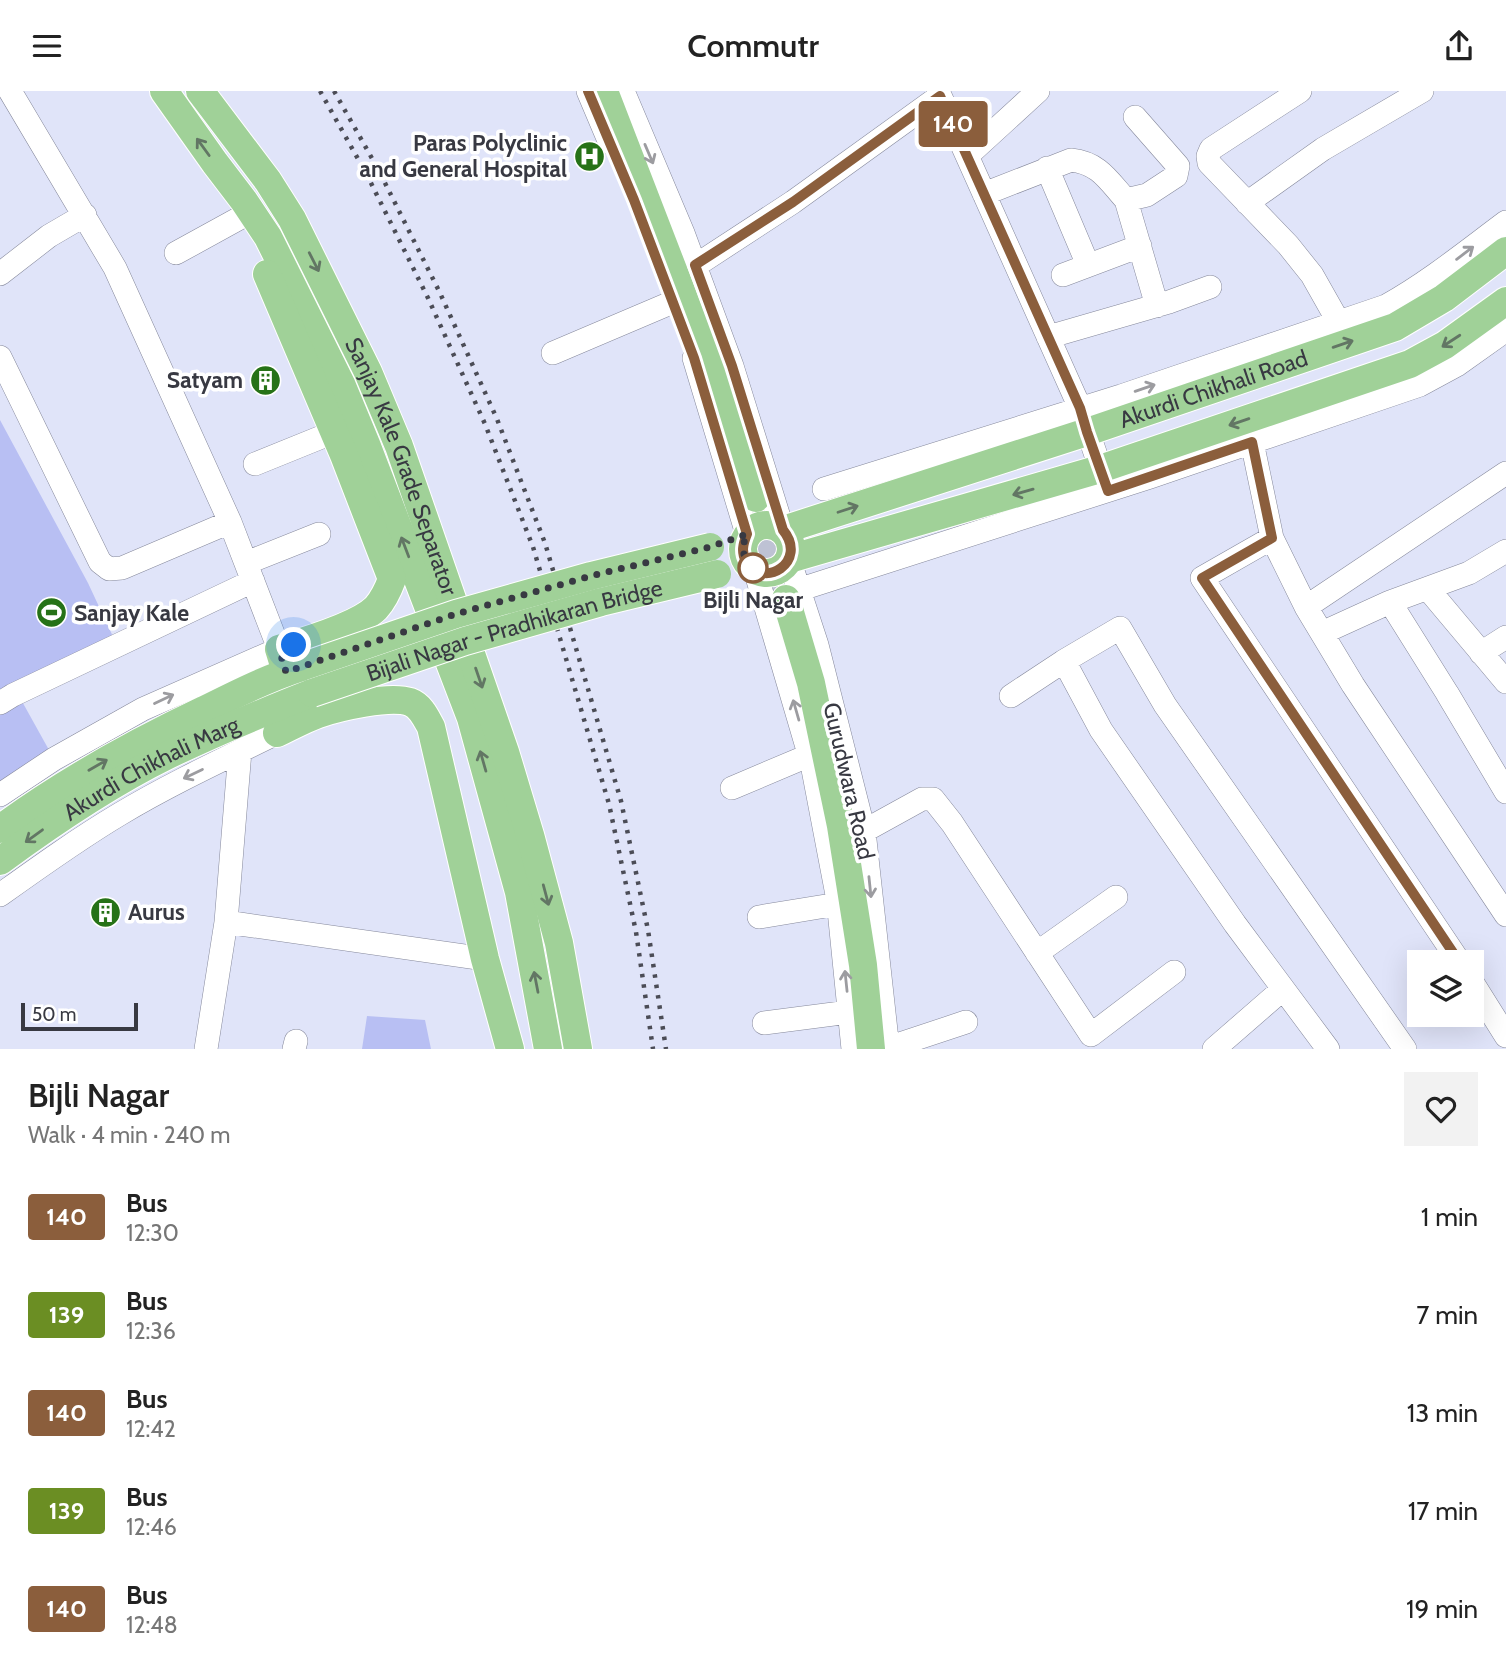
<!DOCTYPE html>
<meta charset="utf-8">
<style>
:root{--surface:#fff;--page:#f2f2f2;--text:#222;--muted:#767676}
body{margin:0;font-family:Cabin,sans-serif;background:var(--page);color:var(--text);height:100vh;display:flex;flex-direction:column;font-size:26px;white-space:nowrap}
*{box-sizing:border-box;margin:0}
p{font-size:23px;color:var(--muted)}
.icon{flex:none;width:38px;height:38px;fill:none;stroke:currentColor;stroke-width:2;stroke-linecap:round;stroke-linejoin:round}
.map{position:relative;height:958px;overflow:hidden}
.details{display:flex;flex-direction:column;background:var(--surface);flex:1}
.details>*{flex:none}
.badge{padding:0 14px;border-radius:5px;font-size:24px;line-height:46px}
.fabs{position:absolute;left:1407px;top:859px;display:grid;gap:14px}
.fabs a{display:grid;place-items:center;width:77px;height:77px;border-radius:0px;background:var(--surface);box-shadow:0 7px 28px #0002;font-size:35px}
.scale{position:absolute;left:21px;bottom:18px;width:117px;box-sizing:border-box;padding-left:7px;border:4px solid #383942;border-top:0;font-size:19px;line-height:24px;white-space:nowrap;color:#383942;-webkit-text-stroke:5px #fff;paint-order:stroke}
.you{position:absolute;width:35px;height:35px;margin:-18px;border:5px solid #fff;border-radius:50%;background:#1a73e8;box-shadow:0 0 0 10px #1a73e833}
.map>.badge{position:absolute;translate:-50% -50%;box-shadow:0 0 0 4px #fff}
.round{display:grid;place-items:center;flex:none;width:74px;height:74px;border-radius:0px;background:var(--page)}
.overview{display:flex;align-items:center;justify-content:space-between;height:119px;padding:0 28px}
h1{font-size:33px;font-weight:600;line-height:52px}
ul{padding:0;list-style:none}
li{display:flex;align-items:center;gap:21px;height:98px;padding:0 28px}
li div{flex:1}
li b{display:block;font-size:26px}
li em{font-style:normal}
li .badge{min-width:77px;font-weight:700;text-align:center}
header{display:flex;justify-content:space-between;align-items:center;height:91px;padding:0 28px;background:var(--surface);font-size:32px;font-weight:600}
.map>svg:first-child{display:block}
.green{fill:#b8bff3}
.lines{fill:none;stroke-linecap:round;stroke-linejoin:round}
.major-tunnel{stroke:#bec2d4;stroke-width:28;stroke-dasharray:28 14;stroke-linecap:butt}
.minor-casing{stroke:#85889b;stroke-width:24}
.major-casing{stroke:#fff;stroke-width:30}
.minor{stroke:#fff;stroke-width:23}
.major{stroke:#a0d198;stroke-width:28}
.rail{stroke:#4b4c56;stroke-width:4.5;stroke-dasharray:3.5 7;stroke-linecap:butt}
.major-bridge-casing{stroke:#fff;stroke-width:30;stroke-linecap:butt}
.major-bridge{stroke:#a0d198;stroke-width:28}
.oneway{stroke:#627664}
.oneway2{stroke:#9c9ca0}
.line-casing{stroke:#fff;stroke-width:16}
.line{stroke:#8b5e3c;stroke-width:10}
.walk{stroke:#383942;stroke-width:7;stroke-dasharray:0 12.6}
.stop-dot{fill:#fff;stroke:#8b5e3c;stroke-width:3.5}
.labels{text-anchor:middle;stroke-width:7;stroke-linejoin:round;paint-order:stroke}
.poi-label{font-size:23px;font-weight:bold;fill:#383942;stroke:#fff;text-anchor:end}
.street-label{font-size:23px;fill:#383942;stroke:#fff}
.stop-label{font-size:23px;font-weight:bold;fill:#383942;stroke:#fff}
</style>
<header><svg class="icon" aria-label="menu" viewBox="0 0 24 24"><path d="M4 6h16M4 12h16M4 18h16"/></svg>Commutr<svg class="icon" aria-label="share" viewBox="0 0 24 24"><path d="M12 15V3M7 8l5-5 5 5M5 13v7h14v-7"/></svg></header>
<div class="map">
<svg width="1506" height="958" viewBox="0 0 1506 958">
<rect width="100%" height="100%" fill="#e0e4f9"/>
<path class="green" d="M0,329l88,163 28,60 -97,53 35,63 -54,33z
M367,925l58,4 6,29h-69z"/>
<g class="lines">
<path class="major-tunnel" d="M756,407l30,101"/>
<defs>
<path id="minor" d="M588,0l22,52
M623,0l60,142 49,133 51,164
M938,0l142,317 26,77
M1300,0l-89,58 -3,7 1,7 79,82 24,30 26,46
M967,65l71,-65
M1047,77l41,97
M984,103l87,-34c28,3 37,20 55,40l21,-5 29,-19 2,-10 -43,-49
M1126,109l31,106
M1247,112l76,-54 99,-58
M176,162l71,-39
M695,175l98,-64 147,-106
M0,183l49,-38 36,-21
M1063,184l77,-29
M1048,246l121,-35 41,-15
M553,262l120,-51
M0,266l100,205 9,7 13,-1 108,-46
M694,267l53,176
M1252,351l20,96 34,69 47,78 153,230
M255,373l79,-32
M824,398l297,-93 265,-90c43,-24 81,-55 120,-84
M1272,447l-70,40 258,385
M789,468l28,86 47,186 24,218
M246,472l73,-29
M755,479l57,194 26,136 15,149
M1428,498l78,93
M798,499l352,-113 270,-92 37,-20 49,-35
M1390,511l57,91 59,99
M1306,516l200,-134
M1322,542l68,-31 79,-29 37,-22
M1481,562l25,-16
M1011,605l53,-35
M0,612l13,-8 240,-114
M732,697l78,-33
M0,704l54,-36 89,-50 136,-60 -49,-127 -115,-254 -105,-177
M864,740l58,-32h11l19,24 139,212 83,-63
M0,804c39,-28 78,-56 120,-81 50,-30 104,-55 157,-81l-5,-17
M759,826l79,-13
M226,831l259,37
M1037,862l79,-56
M1472,891l34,54
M764,932l85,-11
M888,957l78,-26
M206,958l20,-127 14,-171
M294,958l2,-8
M1214,958l69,-60
M1328,958l-93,-125 -134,-194 -37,-69 56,-33 45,77 240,344"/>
<g id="major">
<path d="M164,0l51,72 29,38 24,36 74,149 24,58 105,274 48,174 29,157"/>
<path id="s1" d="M200,0l68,90 24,38 76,153 31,74 106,306 25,83 29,108 19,106"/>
<path d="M604,0l105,272 47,135"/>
<path d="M267,183l77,181 48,124c-4,11 -8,20 -16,29 -17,17 -73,34 -97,41l7,23"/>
<circle cx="767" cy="458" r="24"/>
<path id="s2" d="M783,439l304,-98 308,-105 49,-29 62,-47"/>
<path d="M789,468l311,-90 310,-105 35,-19 61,-44"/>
<path d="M786,508l25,84 30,143 22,139 8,84"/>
<path d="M277,642c13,-6 27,-14 41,-19 21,-7 72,-19 92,-12 11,4 16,16 21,25l54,232 25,90"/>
<path d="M0,738c64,-47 132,-85 204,-119 32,-16 64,-32 98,-43"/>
<path id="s3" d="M0,770c53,-39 109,-77 168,-106 47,-23 96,-43 144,-62"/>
</g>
</defs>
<use href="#minor" class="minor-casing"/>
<use href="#major" class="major-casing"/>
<use href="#minor" class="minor"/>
<use href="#major" class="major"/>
<path class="rail" d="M320,0l47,84 61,123 57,126 48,123 76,257 27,128 17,117
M334,0l44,78 62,124 57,126 48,124 76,258 27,129 18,119"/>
<defs>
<g id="major-bridge">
<path d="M304,575l152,-52 135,-38 119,-29"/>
<path id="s4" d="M312,602l153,-52 136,-39 116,-28"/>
</g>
</defs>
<use href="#major-bridge" class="major-bridge-casing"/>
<use href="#major-bridge" class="major-bridge"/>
</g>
<defs><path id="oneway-shaft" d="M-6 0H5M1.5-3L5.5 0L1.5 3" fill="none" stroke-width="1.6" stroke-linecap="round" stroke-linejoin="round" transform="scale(1.75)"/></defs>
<g class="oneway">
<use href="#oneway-shaft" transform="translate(203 56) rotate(-126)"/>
<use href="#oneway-shaft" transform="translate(314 171) rotate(63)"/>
<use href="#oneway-shaft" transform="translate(1451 250) rotate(147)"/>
<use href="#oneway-shaft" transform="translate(1343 253) rotate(-19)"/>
<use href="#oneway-shaft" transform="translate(1239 331) rotate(161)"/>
<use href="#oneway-shaft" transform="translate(1023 401) rotate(164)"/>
<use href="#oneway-shaft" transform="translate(848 418) rotate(-18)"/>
<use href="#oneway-shaft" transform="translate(405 456) rotate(-111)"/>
<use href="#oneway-shaft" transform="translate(479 587) rotate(71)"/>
<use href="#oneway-shaft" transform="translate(483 670) rotate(-106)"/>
<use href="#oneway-shaft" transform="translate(98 674) rotate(-30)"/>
<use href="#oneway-shaft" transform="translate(34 745) rotate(144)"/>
<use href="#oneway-shaft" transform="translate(546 804) rotate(75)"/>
<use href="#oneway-shaft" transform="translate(536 891) rotate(-101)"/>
</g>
<g class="oneway2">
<use href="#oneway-shaft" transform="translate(649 63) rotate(67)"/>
<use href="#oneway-shaft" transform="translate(1465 162) rotate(-37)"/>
<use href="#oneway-shaft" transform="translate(1145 297) rotate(-19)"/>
<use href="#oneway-shaft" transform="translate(164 608) rotate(-25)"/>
<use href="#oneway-shaft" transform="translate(796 619) rotate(-106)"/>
<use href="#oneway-shaft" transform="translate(193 683) rotate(154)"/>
<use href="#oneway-shaft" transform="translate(870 796) rotate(84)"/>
<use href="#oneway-shaft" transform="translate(846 890) rotate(-96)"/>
</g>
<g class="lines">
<defs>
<path id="line" d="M588,0l46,109 60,158 53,176c-4,10 -6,18 -1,27 17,29 63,1 37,-31l-51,-164 -37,-101 98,-63 147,-106 140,312 7,24 21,59 144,-49 20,96 -70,40 258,385"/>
</defs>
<use href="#line" class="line-casing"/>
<use href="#line" class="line"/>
<path class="walk" d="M294,554l-15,4 7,23 170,-58 135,-38 119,-29 37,-13c-7,15 -4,26 8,36l-2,-2"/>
</g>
<defs>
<symbol id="hospital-disc" viewBox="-11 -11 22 22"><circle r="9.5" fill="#267217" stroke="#fff"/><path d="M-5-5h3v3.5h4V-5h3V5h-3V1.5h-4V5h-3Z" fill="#fff"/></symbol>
<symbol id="building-disc" viewBox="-11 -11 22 22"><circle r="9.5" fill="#267217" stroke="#fff"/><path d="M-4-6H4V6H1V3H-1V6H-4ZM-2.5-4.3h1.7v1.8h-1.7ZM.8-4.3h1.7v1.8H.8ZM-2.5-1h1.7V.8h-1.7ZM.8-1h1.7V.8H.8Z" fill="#fff"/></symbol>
<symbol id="stadium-disc" viewBox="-11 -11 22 22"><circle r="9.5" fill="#267217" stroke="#fff"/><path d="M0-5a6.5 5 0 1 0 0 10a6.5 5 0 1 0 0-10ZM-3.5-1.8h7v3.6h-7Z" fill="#fff"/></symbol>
</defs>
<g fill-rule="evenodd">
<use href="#hospital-disc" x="572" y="48" width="35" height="35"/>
<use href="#building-disc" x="248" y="272" width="35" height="35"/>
<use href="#stadium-disc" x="34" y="504" width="35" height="35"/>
<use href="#building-disc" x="88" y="804" width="35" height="35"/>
</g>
<circle class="stop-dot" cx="753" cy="477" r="14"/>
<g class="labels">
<g class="poi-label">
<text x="567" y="60">Paras Polyclinic<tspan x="567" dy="26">and General Hospital</tspan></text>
<text x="243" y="297">Satyam</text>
<text x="74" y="530" text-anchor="start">Sanjay Kale</text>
<text x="128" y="829" text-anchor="start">Aurus</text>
</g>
<g class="street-label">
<text dy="8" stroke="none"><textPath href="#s2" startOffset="453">Akurdi Chikhali Road</textPath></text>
<text dy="8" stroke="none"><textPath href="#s1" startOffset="429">Sanjay Kale Grade Separator</textPath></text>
<text dy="8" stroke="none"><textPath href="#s4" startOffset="212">Bijali Nagar - Pradhikaran Bridge</textPath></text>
<text dy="8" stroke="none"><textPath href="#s3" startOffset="178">Akurdi Chikhali Marg</textPath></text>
<text transform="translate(849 690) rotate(77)" y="8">Gurudwara Road</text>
</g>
<g class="stop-label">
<text x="753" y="517">Bijli Nagar</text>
</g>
</g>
</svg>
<div class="fabs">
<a><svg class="icon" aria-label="layers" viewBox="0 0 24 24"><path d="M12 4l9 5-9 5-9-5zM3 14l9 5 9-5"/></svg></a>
</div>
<div class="scale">50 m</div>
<div class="you" style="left:294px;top:554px"></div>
<b class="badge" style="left:953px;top:33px;background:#8b5e3c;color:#fff">140</b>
</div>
<section class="details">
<div class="overview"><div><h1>Bijli Nagar</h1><p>Walk · 4 min · 240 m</p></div><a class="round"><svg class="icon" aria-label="heart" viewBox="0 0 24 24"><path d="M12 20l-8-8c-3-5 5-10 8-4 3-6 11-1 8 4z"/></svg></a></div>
<ul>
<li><span class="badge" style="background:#8b5e3c;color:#fff">140</span><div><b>Bus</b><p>12:30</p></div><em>1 min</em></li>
<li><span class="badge" style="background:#6b8e23;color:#fff">139</span><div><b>Bus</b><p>12:36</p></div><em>7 min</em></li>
<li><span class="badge" style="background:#8b5e3c;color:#fff">140</span><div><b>Bus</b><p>12:42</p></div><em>13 min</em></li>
<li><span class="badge" style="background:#6b8e23;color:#fff">139</span><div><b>Bus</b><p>12:46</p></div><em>17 min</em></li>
<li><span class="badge" style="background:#8b5e3c;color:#fff">140</span><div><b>Bus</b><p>12:48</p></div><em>19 min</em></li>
</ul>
</section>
